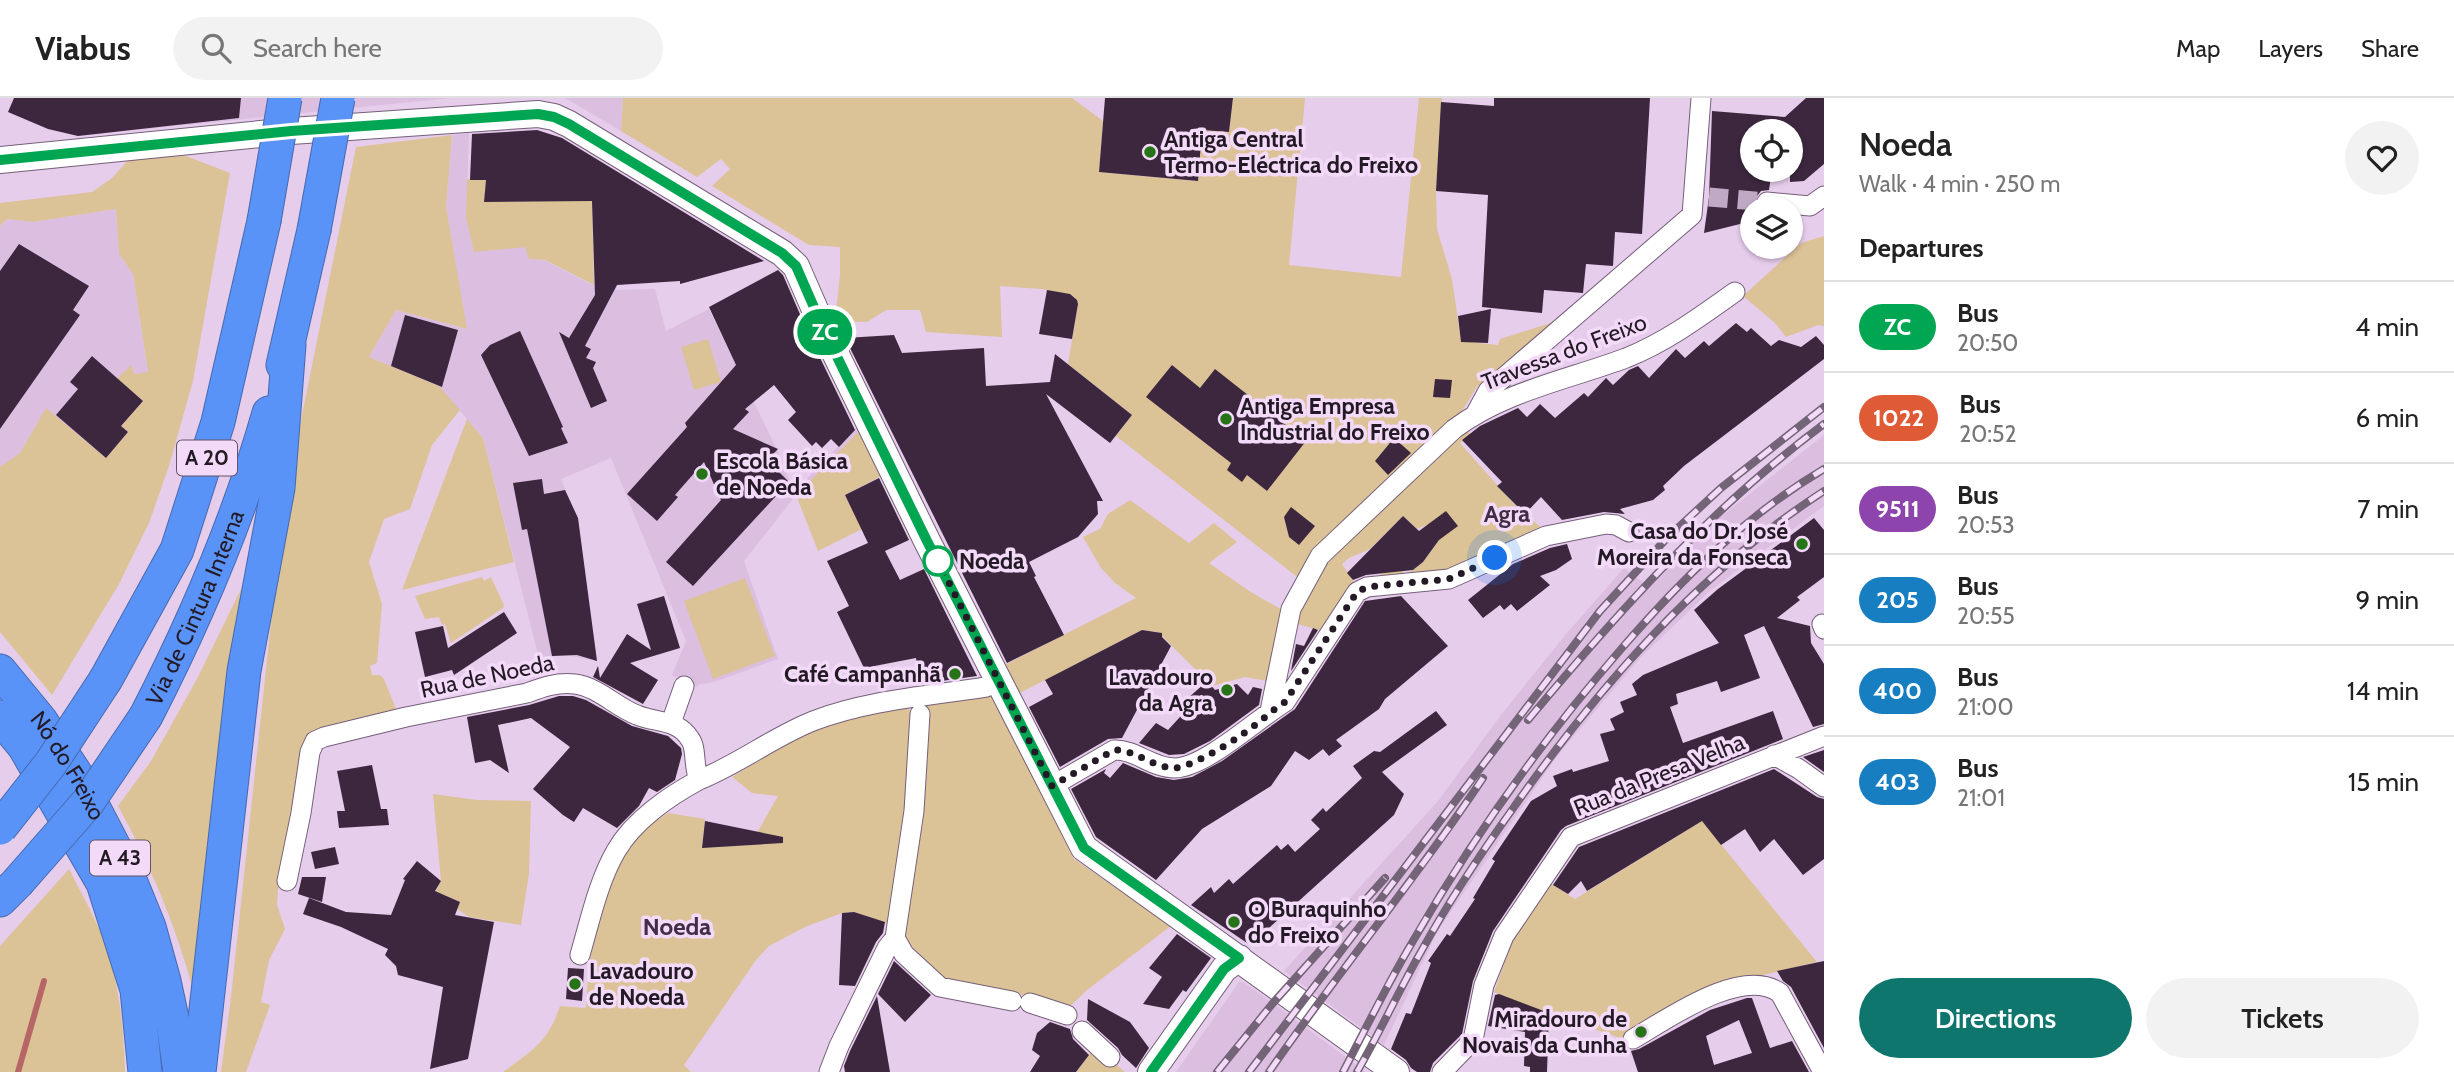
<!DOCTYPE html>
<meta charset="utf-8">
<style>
:root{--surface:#fff;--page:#f2f2f2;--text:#222;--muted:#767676;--line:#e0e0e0;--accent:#0f766e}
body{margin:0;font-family:Cabin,sans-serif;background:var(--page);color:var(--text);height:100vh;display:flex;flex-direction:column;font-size:26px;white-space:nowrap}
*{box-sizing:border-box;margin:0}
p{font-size:23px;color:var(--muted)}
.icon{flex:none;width:38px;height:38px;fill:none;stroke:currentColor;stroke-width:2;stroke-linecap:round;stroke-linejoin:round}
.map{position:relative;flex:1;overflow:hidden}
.panel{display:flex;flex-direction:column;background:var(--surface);width:630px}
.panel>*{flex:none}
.badge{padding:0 14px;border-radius:23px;font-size:24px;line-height:46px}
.buttons{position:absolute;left:1740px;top:21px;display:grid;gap:14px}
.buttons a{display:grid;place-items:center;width:63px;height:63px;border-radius:50%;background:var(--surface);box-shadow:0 2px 5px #0004;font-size:35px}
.you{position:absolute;width:35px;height:35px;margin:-18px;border:5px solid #fff;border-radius:50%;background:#1a73e8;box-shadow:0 0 0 10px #1a73e833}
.map>.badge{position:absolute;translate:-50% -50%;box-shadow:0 0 0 4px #fff}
h2{padding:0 35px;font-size:26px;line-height:63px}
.round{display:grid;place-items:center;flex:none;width:74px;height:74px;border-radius:37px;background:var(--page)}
.head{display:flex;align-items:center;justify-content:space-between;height:119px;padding:0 35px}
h1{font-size:33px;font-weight:600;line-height:52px}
.primary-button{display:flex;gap:14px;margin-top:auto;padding:14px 35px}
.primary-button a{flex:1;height:80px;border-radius:42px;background:var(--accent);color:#fff;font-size:28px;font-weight:600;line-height:80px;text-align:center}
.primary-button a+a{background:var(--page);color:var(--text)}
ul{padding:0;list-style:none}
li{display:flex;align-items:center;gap:21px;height:91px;padding:0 35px;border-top:2px solid var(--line)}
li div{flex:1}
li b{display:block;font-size:26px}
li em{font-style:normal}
li .badge{min-width:77px;font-weight:700;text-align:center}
header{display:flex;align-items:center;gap:42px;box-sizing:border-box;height:98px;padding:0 35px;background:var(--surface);border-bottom:2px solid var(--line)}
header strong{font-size:33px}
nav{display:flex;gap:38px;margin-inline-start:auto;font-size:24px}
.search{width:490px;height:63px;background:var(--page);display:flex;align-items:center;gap:18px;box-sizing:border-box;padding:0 24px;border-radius:38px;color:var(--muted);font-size:26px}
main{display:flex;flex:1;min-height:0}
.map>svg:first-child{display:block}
.built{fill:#dcbee1}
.green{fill:#dbc297}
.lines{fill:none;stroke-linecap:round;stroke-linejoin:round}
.stream{stroke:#b66666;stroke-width:6}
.building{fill:#3c273f;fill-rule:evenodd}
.street-tunnel{stroke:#c0a9c4;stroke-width:19;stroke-dasharray:19 10;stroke-linecap:butt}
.street-casing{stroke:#755f7a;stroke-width:21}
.secondary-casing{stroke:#755f7a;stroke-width:28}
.highway-casing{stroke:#4769ae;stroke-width:35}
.street{stroke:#fff;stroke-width:19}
.secondary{stroke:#fff;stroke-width:26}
.highway{stroke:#5a93f7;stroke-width:33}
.rail-casing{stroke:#746477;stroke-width:8}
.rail{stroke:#f4daf9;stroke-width:5;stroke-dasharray:16;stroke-linecap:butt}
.highway-bridge-casing{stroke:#4769ae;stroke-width:35;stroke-linecap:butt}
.highway-bridge{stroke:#5a93f7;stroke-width:33}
.line-casing{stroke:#fff;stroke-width:16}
.line{stroke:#00a651;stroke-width:10}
.walk{stroke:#241a25;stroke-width:7;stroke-dasharray:0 12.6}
.poi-dot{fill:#267318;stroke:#f4daf9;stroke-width:2.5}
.stop-dot{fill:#fff;stroke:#00a651;stroke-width:3.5}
.labels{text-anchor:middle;stroke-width:7;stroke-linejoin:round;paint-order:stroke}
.shield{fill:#f4daf9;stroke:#625465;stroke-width:2}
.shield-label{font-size:21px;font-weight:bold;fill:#241a25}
.poi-label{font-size:23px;font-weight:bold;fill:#241a25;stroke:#f4daf9;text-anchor:start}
.street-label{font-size:23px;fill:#241a25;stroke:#f4daf9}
.stop-label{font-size:23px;font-weight:bold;fill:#241a25;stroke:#f4daf9;text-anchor:start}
.neighbourhood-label{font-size:24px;font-weight:bold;fill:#422d46;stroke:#f4daf9}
</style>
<header>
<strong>Viabus</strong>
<div class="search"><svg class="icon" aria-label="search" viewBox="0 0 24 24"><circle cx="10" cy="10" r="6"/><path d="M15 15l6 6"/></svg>Search here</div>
<nav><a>Map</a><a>Layers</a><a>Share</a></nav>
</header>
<main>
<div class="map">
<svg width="1824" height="974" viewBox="0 0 1824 974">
<rect width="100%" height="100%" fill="#e7cdec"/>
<path class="built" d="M61,0h390l-373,38z
M565,0h58l-2,33z
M469,35l-3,84 60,30 3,12 15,1 48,25 26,-1 -2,6 39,-1 11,42 43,-22 69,143 16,40 63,-65 2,4 -63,64 -52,66 34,98 -61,22 -19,4 -1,2 -25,-12 14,-34 -75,-183 -50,21 16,39 20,143 -31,-6 -27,3 -56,-220 -44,-52 -70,-29 27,-47 70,19 -20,-122 6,-72z
M116,111l3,45 14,20 15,99 -14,1 -3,-8 12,35 -21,25 6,6 -22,26 -60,-49 -26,44 -20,14v-241l7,-7 26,3z
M1824,337v71l-113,84 -70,67 -84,99 -120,176 -53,113 -100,-74 154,-170 63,-86 65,-81 58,-66 24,18 70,-67z
M1243,884l30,21 93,69h-190l63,-90z"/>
<path class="green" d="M623,0h449l31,23 -4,51 98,9 5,-51 27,2 4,-34h72l-16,167 112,12 18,-179h23l-6,93 1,38 15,50 9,62 37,4 2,-6 60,-19 -76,67 -6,-2 -16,26 -145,141 -16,28 -185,-144 16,-21 -64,-51 10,-60 -4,-7 -32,-8 -42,-3 2,51 -76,-5 -6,-22h-34l-19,12 -32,-1 5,-46v-28l-31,-2 -97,-59 18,-17 -9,-10 -24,18 -76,-46z
M452,37l-6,72 21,122 -71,-19 -27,47 70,29 21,24 -28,35 -22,64 -26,10 -15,43 13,42 -5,59 -7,3 2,9h8l4,4 14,35 -85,21 -35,154 -1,16 8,24 -16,31 -8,42 9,3 -24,67h-25l10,-75 49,-459 22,-123 54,-268z
M186,58l44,17 -37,208 -24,85 -20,57 -30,61 -67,111 -52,-63v-165l20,-14 26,-45 60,50 22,-26 -7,-6 22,-25 -26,-22 14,-14 3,9 14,-2 -15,-98 -14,-20 -3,-45 -83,13 -26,-3 -7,7v-23l92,-11 20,-14 19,-21z
M467,81l19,1 -1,22 107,-2 2,85 -49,-25 -16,-1 -4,-12 -51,5 -8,-35z
M1824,138v90l-6,-1 -32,12 -11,-14 -32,-27 58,-53z
M708,241l13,43 -27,8 -13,-43z
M467,321l16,19 31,124 -112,28z
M1465,331l5,5 -10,9 52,59 34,30 -100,43 -73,7 22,-20 10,12c14,-5 23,-18 31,-30l-4,-4 25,-14 -11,-15 -17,13 -12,5 -14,-13 -33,33 -21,9 -7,6 14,21 -30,47 -32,-9 39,-71z
M859,333l22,45 -36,19 17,34 -44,22 -22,-56z
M1130,402l59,43 25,-20 23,19 -28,21 40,28 35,20 -8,21 -9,49 -22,-4 -33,9 -54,-54 -16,-2 -124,64 -15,-28 133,-68 -21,-15 -14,-15 -18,-31 17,-8 8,-15z
M482,479l2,4 7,-4 13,28 -1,3 -52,35 -6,-19 -3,1 -3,-8 -14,2 -10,-23z
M745,480l30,78 -62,23 -29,-78z
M246,481l-53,410c-18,-64 -42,-124 -75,-183l33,-45 47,-84z
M992,597l82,164 97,67 -84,64 -19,18 -33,-12 -38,-4 -51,-12 -33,-31 -12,-17 19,-120 7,-109z
M907,608l6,9 -5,96 -19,113 -35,-12 -12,1 -37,14 -36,19 -13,14 -72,105 7,7h-188c30,-22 45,-30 57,-66l26,2 3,-45 13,-53 15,-49 28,-33 23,-15 37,6 -3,28 48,-2 28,-49 -26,-3 -20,-16 83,-51z
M433,696l44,6 54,1 -2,73 -8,51 -52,-8 -12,-8 3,-7 -18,-8 -10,5 9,-18z
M1702,723l115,141 -104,25 -93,51 -98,-34 -28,-12 18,-50 38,-59 25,16z
M69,771c15,30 34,61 42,94 10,36 13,72 14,109h-125v-126z
M1095,949l30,25h-49z"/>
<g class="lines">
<path class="stream" d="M18,974l26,-91"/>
</g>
<path class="building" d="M14,0h227l-2,20 -161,18 -30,-7 -40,-17z
M1105,0h128l-4,34 -27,-2 -4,51 -99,-9z
M1494,0h156l-8,136 -27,-2 -2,34 -27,-2 -3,29 -39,-3 -2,23 -60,-6 6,-112 -52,-4 5,-89 53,4z
M1806,0h18v66l-20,17 -14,1v-51h-38v39h20l-3,20 -8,1 -4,5 -2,6 2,6h-5v13l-48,12 5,-36 3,-86 73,6z
M537,32l25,8 202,123 -84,23v-3l-63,4 -32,61 6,3 -5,9 10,4 -3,6 14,33 -16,7 -32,-76 10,6 26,-43 -3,-94 -108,1 2,-22h-16l2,-46z
M19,146l70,42 -16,24 7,5 -80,114v-158z
M778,172l5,5 26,60 46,95 -16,17 -8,-8 -9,9 -6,-6 -4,4 -24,-26 8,-8 -22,-27 -29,24 4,3 -16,17 45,20 -11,11 22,22 -96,104 -27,-24 55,-62 -17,-38 -29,33 3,2 -21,24 -30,-27 60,-67 -2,-4 51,-58 -27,-58z
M1047,192l23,4 7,6 1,4 -6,35 -33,-5z
M1491,211l-3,34 -27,-1 -3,-26z
M405,217l53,15 -16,57 -51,-21z
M1736,225l11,9 4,-4 20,18 8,-6 22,7 15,-11 8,9v14l-140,107 -21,20 2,4 -12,10 -33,9 5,5 -21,-2 -42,8 -21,-23 -16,17 -28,-28 5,-4 -40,-42 18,-14 38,-18 9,9 13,-13 15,14 29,-25 4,4 18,-19 7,7 16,-15 9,-4 11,12 27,-29 9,9 19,-17 5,5z
M520,233l43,96 -2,1 7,15 -39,13 -48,-101 9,-10z
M894,237l8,18 82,-5 2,38 64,-4 5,-28 77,61 -22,28 -64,-49 57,107h-6l1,13 -20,23 -49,25 7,14 -2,1 30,58 -57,28 -162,-325z
M92,258l51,45 -22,25 7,6 -22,26 -50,-43 22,-26 -8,-7z
M1172,267l28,23 15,-19 91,72 -39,50 -20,-16 -5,7 -15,-12 4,-7 -85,-66z
M1435,281l17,1 -2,18 -17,-1z
M1394,340l17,15 -23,22 -13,-14z
M879,380l30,62 -24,11 15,29 24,-11 53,107 -57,8 -4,-26 -52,10 -27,-56 12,-6 -22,-45 41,-18 -23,-48z
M542,381l2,15 21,-4 13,28 19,143 -20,-6 -25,1 -25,-127 -5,1 -9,-47z
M1291,409l24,19 -16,19 -10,-8 -5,-20z
M1446,413l12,15 -19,14 -16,22 -10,8 -47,5 -13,5 -6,-7 56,-57 16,15z
M1814,420l10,12v47l-27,20 3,3 -23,18 33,8 1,17 13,21v60l-11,3 -49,-101 -20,9 16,43 -39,14 -4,-11 -41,13 2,10 -8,3 13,36 90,-32 10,28 -217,87 -5,4 -68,101 -20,50 -11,53 -29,29 -3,9h-13l-6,-4 -5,-8 -15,-11 15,-36 5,1 20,-51 -3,-2 19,-27 3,2 25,-37 -2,-1 22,-37 -3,-2 39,-58 26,-15 -4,-10 19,-7 1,3 36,-11 -9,-27 15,-4 -5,-11 14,-7 -4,-10 17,-7 -5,-11 11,-9 76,-32 -25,-33 24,-21z
M1567,446l5,15 -16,11 -16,6 10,9 -33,26 -6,-7 -7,6 -4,-5 -17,13 -15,-18 45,-36 37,-16z
M664,498l16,52 -50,15 28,17 -15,24 -50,-27 5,-11 2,12 27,-44 24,16 -14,-46z
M1401,498l47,50 -63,53 -6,10 -43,31 6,6 -13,10 -6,-7 -14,11 -14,-9 -24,35 -69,43 -46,51 -60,-43 -25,-48 35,-20 -2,4 6,5 13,-15 33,14 18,3 18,-3 30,-16 73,-52 70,-108z
M504,514l13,21 -63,42 -2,-5 -27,7 -10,-45 28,-6 5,22z
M1313,530l5,2 -27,41 5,-27 8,2z
M1142,532l20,3v4l9,9 -49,92 -14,1 -48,28 -31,-60 24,-13 -8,-14z
M1207,583l8,9 22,-6 11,11 5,-8 9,2 -3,16 -49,36 -26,13 -15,1 -30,-12 17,-20 12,7 23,-25 -5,-5z
M559,598h14l13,4 46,26 36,10 13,12 1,6 -7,26 -18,12 -8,-4 -10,18 -22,22 -34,-20 -9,14 -11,-7 -30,-26 37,-42 -39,-29 -33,7 11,48 -19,-13 -15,3 -8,-46 62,-12z
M1436,613l11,14 -65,47 22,22 -10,21 -144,130 -59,-40 20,-18 3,6 15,-14 4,5 44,-39 4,5 7,-6 7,8 25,-23 -9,-9 12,-12 3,4 36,-34 -9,-12 21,-15 6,1z
M1824,652v22l-21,-15z
M372,667l9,44h6l2,16 -50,3 -2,-17h8l-8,-40z
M1774,671l43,28 7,2v60l-21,16 -29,-36 -14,13 -15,-23 -24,16 -19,-24 -115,70 -6,-10 -13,13 -15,-9 26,-38z
M705,723l78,16v6l-81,5z
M335,749l4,17 -24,5 -4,-17z
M417,763l24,20 -6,10 25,11 -5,13 39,7 -26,137 -38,10 13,-82 -45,-12 -2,-9 -11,-11 3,-6 -47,-22 -38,-13 6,-16 37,14 45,3 14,-35 -2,-1z
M302,779h24l-4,25 -24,-8z
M854,814l31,10 -2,11 -7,9 -21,44 -16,-1 3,-72z
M1177,836l34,24 -25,34 -3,-2 -14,19 -26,-5 19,-27 -13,-9z
M894,863l37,34 -26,27 -27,-28z
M1824,863v87l-33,-61 -8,-6 -6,-10z
M568,870l16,1 -2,32 -16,-2z
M1499,896l50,19 -2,59h-17v-5l-6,-1 1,-34 -37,-6 7,-31z
M877,898l13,76h-45l-1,-6 6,-15z
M1747,900h5l18,50 22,-7 17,31h-171l-7,-21 8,-2 71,-39zM1739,922l13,33 -38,12 -8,-29z
M1088,901l42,23 19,26 -13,20 -14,-13 -4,-7 -31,-28z
M1050,924l20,7 3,10 16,16 -13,17h-46l10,-16 -8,-6 5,-17z"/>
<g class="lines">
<path class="street-tunnel" d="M1709,99l58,5"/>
<defs>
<path id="street" d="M1767,104l43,4 14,-10
M1476,315l12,-22 204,-176 9,-117
M1822,526l2,5
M1270,613l21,-102 29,-53 134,-127c51,-38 113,-49 172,-71 40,-16 74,-41 109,-66
M671,625l13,-37
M1774,657l25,14 25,18
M1052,688l62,-36c21,-1 38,18 61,18 31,-1 83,-50 110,-66l72,-110 10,-5 82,-8 97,-43 60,-12 10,1 13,7
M287,783l14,-68 9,-61 5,-11 9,-4 82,-20 121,-24c16,-6 30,-11 48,-9 23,3 41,23 62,31 19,8 41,4 53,24 7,9 3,27 9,41 40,-16 74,-43 114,-59 54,-21 115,-25 173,-34l14,-6
M895,840l9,16 36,33 72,14
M580,857c10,-34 18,-73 36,-104 17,-30 53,-55 83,-71
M1030,905l37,12
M1082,933l28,26
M1633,941c33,-19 109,-74 147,-46l43,79
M829,974l10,-26 48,-98 8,-10 19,-127 6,-97
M1442,974l31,-32 11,-55 20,-49 67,-99 253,-101"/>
<path id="secondary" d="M0,62l291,-29 247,-17 16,3 15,7 213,129 14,13 27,62 104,213 157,307 312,224
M1151,974l73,-103 15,-11"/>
<g id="highway">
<path d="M283,267l31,-135"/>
<path id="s1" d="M0,573l41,50 36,55 48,92 24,59 15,54 9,42 7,49"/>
<path d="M106,581l71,-129 41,-128 46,-201"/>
<path id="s2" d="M146,618c50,-97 93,-198 123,-303"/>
<path d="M0,619l24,29 79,137 34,107 8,82"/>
<path d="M0,802l17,-17"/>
<path d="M199,974l45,-401 34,-183 11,-143"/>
</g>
</defs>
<use href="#street" class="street-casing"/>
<use href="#secondary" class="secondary-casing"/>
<use href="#highway" class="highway-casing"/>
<use href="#street" class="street"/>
<use href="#secondary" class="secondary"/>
<use href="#highway" class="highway"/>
<defs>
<path id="rail" d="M1528,622c90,-108 183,-212 296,-296
M1217,974l56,-69 112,-125
M1249,974l351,-461 67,-73 54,-50 103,-81
M1269,974c69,-100 147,-193 214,-294
M1343,974c23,-44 45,-89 70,-131 60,-104 130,-202 209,-293 59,-68 124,-133 202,-179
M1357,974c23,-40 42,-82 65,-122 27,-49 59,-97 92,-143 85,-121 185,-235 310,-316"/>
</defs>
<use href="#rail" class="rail-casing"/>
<use href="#rail" class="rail"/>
<defs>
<path id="highway-bridge" d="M264,123l21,-123
M314,132l24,-132
M0,730l51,-65 55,-84
M17,785l71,-81 58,-86"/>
</defs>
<use href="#highway-bridge" class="highway-bridge-casing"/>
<use href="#highway-bridge" class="highway-bridge"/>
</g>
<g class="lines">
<defs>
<path id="line" d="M0,62l291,-29 247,-17 16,3 15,7 213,129 14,13 27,62 104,213 157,307 155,110 -15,11 -73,103"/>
</defs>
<use href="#line" class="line-casing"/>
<use href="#line" class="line"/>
<path class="walk" d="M938,463l114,225 62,-36c21,-1 38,18 61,18 17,-1 61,-28 76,-40 12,-8 21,-18 34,-26l72,-110 10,-5 82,-8 46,-21"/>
</g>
<g class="poi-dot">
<circle cx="1150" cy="54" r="7"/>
<circle cx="1226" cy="321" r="7"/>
<circle cx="702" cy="376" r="7"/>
<circle cx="1802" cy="446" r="7"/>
<circle cx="955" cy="576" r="7"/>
<circle cx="1227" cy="592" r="7"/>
<circle cx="1234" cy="824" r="7"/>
<circle cx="575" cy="886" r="7"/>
<circle cx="1641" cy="934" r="7"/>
</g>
<circle class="stop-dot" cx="938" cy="463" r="14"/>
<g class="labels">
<g class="shield">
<rect x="177" y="342.5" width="60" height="35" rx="5"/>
<rect x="90" y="742.5" width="60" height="35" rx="5"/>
</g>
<g class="shield-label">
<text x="207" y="367">A 20</text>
<text x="120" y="767">A 43</text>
</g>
<g class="poi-label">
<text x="1164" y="49">Antiga Central<tspan x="1164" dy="26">Termo-Eléctrica do Freixo</tspan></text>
<text x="1240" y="316">Antiga Empresa<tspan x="1240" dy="26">Industrial do Freixo</tspan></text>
<text x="716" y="371">Escola Básica<tspan x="716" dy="26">de Noeda</tspan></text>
<text x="1788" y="441" text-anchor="end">Casa do Dr. José<tspan x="1788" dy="26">Moreira da Fonseca</tspan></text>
<text x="941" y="584" text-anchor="end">Café Campanhã</text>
<text x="1213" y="587" text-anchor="end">Lavadouro<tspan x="1213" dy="26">da Agra</tspan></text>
<text x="1248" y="819">O Buraquinho<tspan x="1248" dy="26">do Freixo</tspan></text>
<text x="589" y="881">Lavadouro<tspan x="589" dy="26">de Noeda</tspan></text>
<text x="1627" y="929" text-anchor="end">Miradouro de<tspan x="1627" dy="26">Novais da Cunha</tspan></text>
</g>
<g class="street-label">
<text transform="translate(1564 254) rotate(-21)" y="8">Travessa do Freixo</text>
<text dy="8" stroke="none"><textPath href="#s2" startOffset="119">Via de Cintura Interna</textPath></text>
<text transform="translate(487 578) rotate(-12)" y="8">Rua de Noeda</text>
<text dy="8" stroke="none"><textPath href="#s1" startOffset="117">Nó do Freixo</textPath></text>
<text transform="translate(1659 677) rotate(-22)" y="8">Rua da Presa Velha</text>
</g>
<g class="stop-label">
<text x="959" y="471">Noeda</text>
</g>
<g class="neighbourhood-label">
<text x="1507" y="424">Agra</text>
<text x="677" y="837">Noeda</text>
</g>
</g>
</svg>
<div class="buttons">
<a><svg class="icon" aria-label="locate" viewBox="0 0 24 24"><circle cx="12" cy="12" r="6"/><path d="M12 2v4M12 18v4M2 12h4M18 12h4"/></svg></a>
<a><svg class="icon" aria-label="layers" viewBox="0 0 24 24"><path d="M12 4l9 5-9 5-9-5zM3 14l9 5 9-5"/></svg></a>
</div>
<div class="you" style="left:1495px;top:460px"></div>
<b class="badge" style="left:825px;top:234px;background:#00a651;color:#fff">ZC</b>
</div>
<section class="panel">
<div class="head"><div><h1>Noeda</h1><p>Walk · 4 min · 250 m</p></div><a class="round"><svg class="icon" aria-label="heart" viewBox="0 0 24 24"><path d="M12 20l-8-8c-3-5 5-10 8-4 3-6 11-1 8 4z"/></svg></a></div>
<h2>Departures</h2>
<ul>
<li><span class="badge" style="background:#00a651;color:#fff">ZC</span><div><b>Bus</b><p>20:50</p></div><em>4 min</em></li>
<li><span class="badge" style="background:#df5b35;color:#fff">1022</span><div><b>Bus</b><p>20:52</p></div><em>6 min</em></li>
<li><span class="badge" style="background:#8e44ad;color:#fff">9511</span><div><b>Bus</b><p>20:53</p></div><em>7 min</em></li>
<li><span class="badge" style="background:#187ec2;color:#fff">205</span><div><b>Bus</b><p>20:55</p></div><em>9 min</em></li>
<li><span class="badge" style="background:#187ec2;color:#fff">400</span><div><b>Bus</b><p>21:00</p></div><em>14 min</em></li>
<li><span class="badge" style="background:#187ec2;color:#fff">403</span><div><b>Bus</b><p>21:01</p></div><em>15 min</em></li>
</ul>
<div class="primary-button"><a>Directions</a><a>Tickets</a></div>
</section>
</main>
